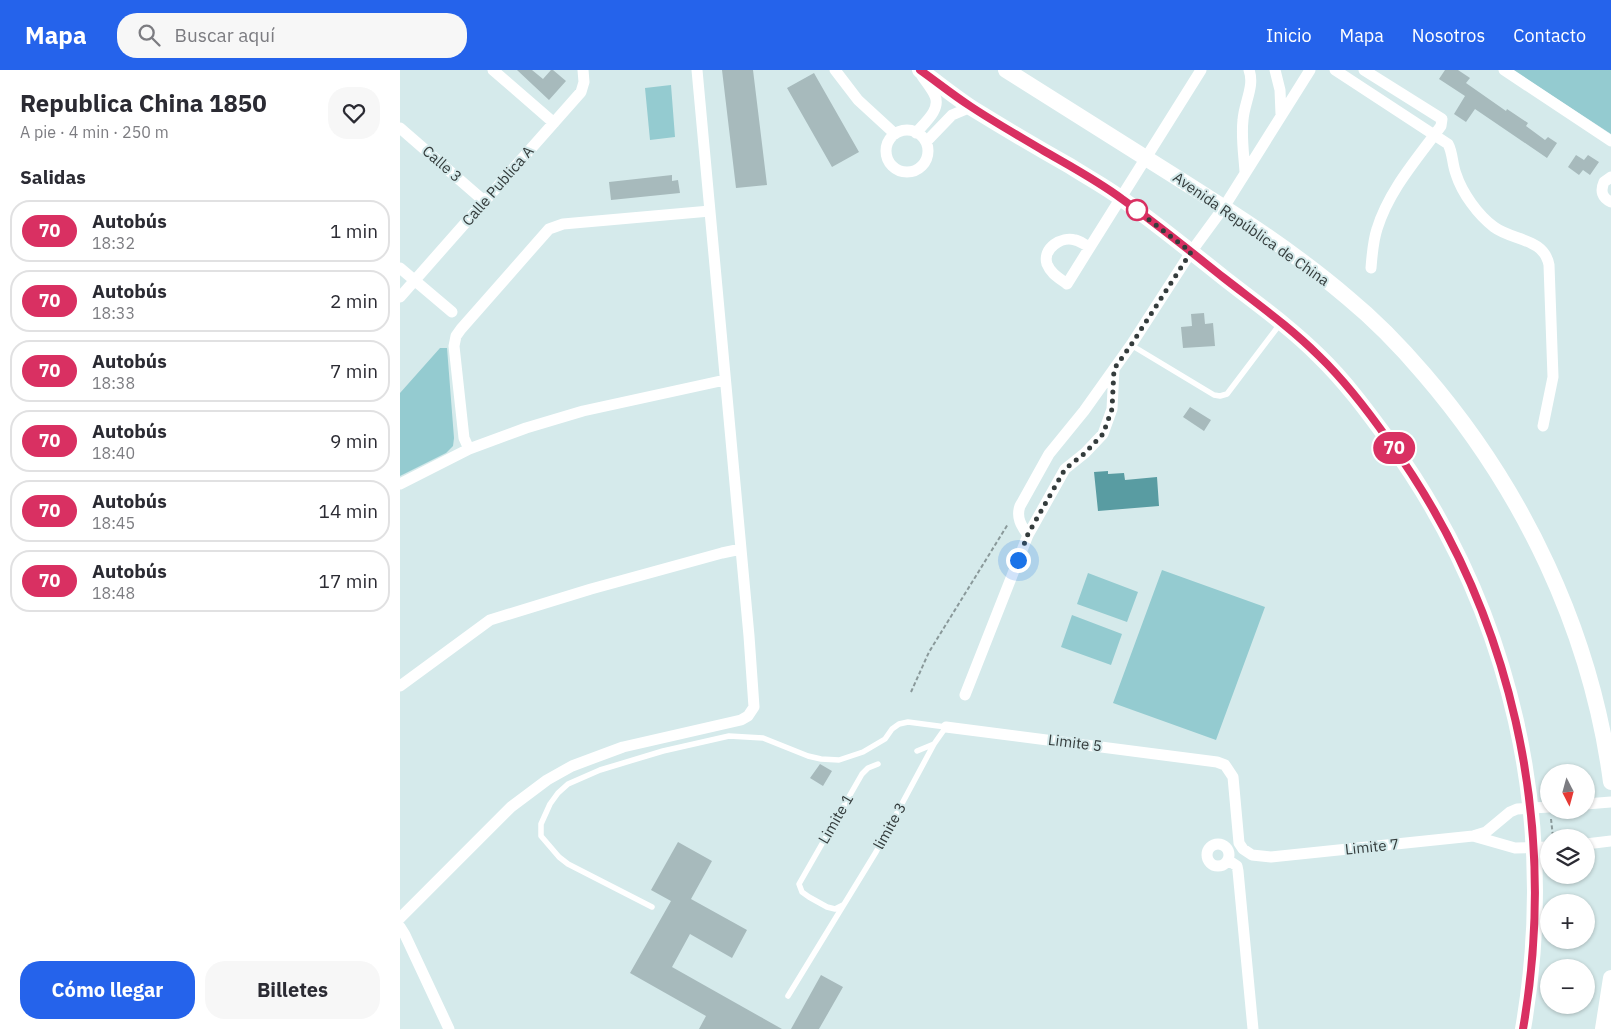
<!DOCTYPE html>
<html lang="es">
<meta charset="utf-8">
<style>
:root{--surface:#fff;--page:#f7f7f7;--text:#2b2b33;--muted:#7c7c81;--line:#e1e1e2;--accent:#2563eb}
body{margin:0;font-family:"IBM Plex Sans",sans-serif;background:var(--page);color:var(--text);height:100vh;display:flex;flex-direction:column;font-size:19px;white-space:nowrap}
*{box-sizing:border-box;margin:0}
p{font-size:16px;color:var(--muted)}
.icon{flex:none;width:28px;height:28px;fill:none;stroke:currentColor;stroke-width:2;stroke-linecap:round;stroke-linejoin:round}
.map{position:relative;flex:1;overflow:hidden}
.panel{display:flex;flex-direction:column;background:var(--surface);width:400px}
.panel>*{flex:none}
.badge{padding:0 10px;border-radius:16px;font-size:18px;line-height:32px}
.needle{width:32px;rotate:174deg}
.buttons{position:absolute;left:1140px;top:694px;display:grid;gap:10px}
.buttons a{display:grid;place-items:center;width:55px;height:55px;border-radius:50%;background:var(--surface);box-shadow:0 1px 4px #0004;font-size:25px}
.you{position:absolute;width:25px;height:25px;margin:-12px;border:4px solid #fff;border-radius:50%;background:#1a73e8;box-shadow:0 0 0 8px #1a73e833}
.map>.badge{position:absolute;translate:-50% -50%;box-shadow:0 0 0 2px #fff}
h2{padding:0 20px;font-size:19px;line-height:45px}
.round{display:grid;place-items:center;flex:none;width:52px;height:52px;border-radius:20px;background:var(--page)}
.head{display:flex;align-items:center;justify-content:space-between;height:85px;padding:0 20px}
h1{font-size:24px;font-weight:700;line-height:38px}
.action{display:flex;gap:10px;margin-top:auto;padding:10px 20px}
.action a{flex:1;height:58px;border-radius:20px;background:var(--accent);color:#fff;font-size:20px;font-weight:700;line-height:58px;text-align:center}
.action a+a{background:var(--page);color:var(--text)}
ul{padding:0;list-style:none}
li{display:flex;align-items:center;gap:15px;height:62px;margin:0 10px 8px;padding:0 10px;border:2px solid var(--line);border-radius:20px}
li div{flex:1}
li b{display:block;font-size:19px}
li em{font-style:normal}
li .badge{min-width:55px;font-weight:700;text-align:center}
header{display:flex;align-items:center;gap:30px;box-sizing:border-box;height:70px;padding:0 25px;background:var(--accent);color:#fff}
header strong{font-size:24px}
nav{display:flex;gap:28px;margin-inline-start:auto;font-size:18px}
.search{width:350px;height:45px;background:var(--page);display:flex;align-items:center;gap:12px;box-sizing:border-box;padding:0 18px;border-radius:20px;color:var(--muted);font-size:19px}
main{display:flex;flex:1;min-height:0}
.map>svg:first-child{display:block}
.green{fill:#94cbd0}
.water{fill:#599ca2}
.building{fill:#a7babc}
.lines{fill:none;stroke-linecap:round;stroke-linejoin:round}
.path{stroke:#8a999a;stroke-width:2;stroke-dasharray:4 2.5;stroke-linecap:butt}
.service{stroke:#fff;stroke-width:5.5}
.minor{stroke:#fff;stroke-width:11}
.secondary{stroke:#fff;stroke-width:16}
.line-casing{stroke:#fff;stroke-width:11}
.line{stroke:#d93062;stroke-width:8}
.walk{stroke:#343c3c;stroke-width:5;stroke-dasharray:0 9}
.stop-dot{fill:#fff;stroke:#d93062;stroke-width:2.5}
.labels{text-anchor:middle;stroke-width:4;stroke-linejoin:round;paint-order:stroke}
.street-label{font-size:15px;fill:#343c3c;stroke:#d5eaeb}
</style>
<header>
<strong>Mapa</strong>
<div class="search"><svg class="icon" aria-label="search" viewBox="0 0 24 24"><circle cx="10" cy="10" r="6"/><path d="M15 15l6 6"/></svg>Buscar aquí</div>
<nav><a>Inicio</a><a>Mapa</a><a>Nosotros</a><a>Contacto</a></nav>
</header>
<main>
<section class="panel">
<div class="head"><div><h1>Republica China 1850</h1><p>A pie · 4 min · 250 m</p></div><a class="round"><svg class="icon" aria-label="heart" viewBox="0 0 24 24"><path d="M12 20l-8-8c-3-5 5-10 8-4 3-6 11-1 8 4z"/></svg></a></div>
<h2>Salidas</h2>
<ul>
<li><span class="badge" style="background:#d93062;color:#fff">70</span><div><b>Autobús</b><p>18:32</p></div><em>1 min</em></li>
<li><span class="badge" style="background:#d93062;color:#fff">70</span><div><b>Autobús</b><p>18:33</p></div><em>2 min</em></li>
<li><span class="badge" style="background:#d93062;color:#fff">70</span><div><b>Autobús</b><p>18:38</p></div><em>7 min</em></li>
<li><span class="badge" style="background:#d93062;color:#fff">70</span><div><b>Autobús</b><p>18:40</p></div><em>9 min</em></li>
<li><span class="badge" style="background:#d93062;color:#fff">70</span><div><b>Autobús</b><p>18:45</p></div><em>14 min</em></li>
<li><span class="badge" style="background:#d93062;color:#fff">70</span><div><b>Autobús</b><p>18:48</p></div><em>17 min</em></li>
</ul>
<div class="action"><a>Cómo llegar</a><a>Billetes</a></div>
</section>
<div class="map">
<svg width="1211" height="959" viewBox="0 0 1211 959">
<rect width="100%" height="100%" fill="#d5eaeb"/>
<path class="green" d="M1113,0h98v64z
M271,15l4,52 -25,3 -5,-52z
M40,278h7l7,90 -1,8 -7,7 -46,23v-83z
M762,500l103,37 -49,133 -103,-37z
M688,503l50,19 -11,30 -50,-18z
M672,545l50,19 -11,31 -50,-18z"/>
<path class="water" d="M708,401v3l16,-1 1,7 32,-3 2,29 -61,5 -4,-39z"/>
<path class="building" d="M117,0h15l11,9 8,-9h2l13,11 -17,19z
M322,0h31l14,115 -31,3z
M1045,0h13l12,8 -4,5 40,28 1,-2 21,14 -2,3 19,14 3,-3 9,6 -10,15 -72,-49 -9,13 -12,-8 11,-18 -26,-17z
M414,3l45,79 -27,15 -45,-79z
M1176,85l8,5 4,-5 11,7 -9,13 -7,-5 -4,5 -11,-8z
M272,105v6l6,-1 2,13 -69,7 -2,-18z
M804,243l1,11 8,-1 2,23 -32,2 -2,-21 11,-1 -1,-12z
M790,337l21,13 -7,11 -21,-14z
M420,694l12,7 -9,15 -13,-8z
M278,772l34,19 -21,38 56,31 -15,28 -42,-24 -18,33 110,62h-83l7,-13 -76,-43 41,-72 -20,-11z
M421,905l22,12 -24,42h-28z"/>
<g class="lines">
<path class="path" d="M511,622l18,-40 79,-128
M1151,749l2,18
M1156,767l23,-2"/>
<path class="service" d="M731,275l83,50 6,1 7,-2 53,-70
M517,681l17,-7
M443,835l-8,4 -8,-2 -18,-10 -7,-5 -3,-8 63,-110 6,-6 10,-4
M252,837l-84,-43 -9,-7 -18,-21v-12l9,-20 8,-11 10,-9 32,-14 63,-19 66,-15 34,2 45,18 13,3 18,1 24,-8 22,-13 7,-10 7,-5 9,-2 38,5 -12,17 -58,108 -88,144"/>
<path class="minor" d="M93,0l61,53
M435,0l23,30 37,34
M875,0l5,20 1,24
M935,0l113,74c5,9 4,20 8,30 6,19 22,41 38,53 19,14 50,11 55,38l4,112 -10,49
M964,0l78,49 -1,7c-24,33 -52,64 -64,103 -4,12 -5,26 -6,39
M1104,0l107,71
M0,58l84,73
M486 81a21 21 0 1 1 42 0a21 21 0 1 1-42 0Z
M516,63c8,-10 25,-23 19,-37 -3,-7 -9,-14 -13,-20
M526,72l26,-27 19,-8
M845,102c-1,-17 -4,-35 -2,-52 1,-17 12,-34 6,-50
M1211,107l-7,5c-4,9 -2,16 7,20
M690,177l-23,37c-8,-6 -16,-10 -20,-20 -5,-16 15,-28 28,-24 5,1 10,5 15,7l111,-177
M0,198l52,44
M0,227l181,-205 3,-10 -1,-12
M69,379l57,-21 57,-17 142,-31
M0,414l69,-35 -5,-11 -10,-92 2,-10 5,-7 88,-100 14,-5 147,-13
M628,465c-7,-9 -12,-18 -8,-29l29,-52 35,-43 47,-66 60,-93 33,-45 86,-137
M0,616l90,-66 101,-31 131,-36 19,-4
M565,625l63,-160 37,-66 20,-16 18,-19 9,-25 2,-40
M546,657l271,35 8,3 8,12 6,66 4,6 9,6 19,2 202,-21 13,-4 24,-20 7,-3 32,-2
M1186,734l25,-2
M1073,766l42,12 34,-1
M807 785a11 11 0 1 1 22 0a11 11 0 1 1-22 0Z
M1186,774l25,-3
M828,790l9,6 1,5 15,158
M0,848l111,-111 36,-27 25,-14 51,-19 118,-27 7,-4 6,-9 -5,-71 -52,-566
M0,857l5,8 44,94"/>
<path class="secondary" d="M520,0c18,13 36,28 55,40 31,19 63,38 95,56 17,11 36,21 52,33 35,25 68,52 102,79 32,25 66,49 95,78 26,25 48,55 70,85 124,171 170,380 134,588
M606,0c54,34 108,68 162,102 62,39 124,78 180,126 28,23 53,49 76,76 99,115 167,257 187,408
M1203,959l8,-51"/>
</g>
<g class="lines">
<defs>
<path id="line" d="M520,0c17,12 33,25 50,36 24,16 49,30 74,45 26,15 54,30 78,48 35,25 68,52 102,79 32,25 66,49 95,78 26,25 49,55 70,85 123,170 170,381 134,588"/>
</defs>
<use href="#line" class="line-casing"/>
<use href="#line" class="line"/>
<path class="walk" d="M618,490l10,-26 37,-65 20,-16 18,-19 9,-25 2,-40 17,-24 60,-93 -56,-43 2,1"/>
</g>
<circle class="stop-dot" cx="737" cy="140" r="10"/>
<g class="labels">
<g class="street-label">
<text transform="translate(42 94) rotate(41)" y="5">Calle 3</text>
<text transform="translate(98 116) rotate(-49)" y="5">Calle Publica A</text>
<text transform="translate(851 159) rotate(35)" y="5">Avenida República de China</text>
<text transform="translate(675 673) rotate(7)" y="5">Limite 5</text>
<text transform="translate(436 749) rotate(-60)" y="5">Limite 1</text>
<text transform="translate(490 756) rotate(-61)" y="5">limite 3</text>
<text transform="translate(972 777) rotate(-6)" y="5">Limite 7</text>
</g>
</g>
</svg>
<div class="buttons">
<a><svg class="needle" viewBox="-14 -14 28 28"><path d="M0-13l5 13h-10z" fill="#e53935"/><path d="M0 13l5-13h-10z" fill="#7c7c81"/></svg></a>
<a><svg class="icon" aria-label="layers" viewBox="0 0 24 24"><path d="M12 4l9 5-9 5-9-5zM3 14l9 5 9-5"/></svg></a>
<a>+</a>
<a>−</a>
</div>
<div class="you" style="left:618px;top:490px"></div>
<b class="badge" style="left:994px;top:378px;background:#d93062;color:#fff">70</b>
</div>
</main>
